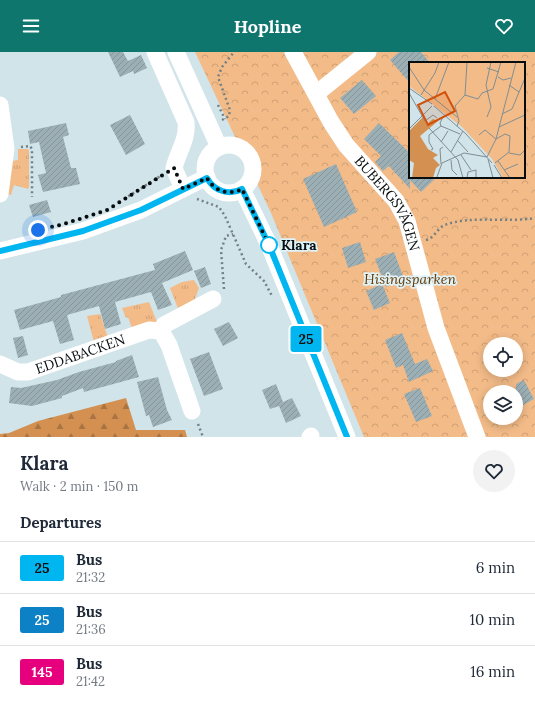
<!DOCTYPE html>
<meta charset="utf-8">
<style>
:root{--surface:#fff;--page:#f2f2f3;--text:#1f2937;--muted:#747a83;--line:#e0e1e3;--accent:#0f766e}
body{margin:0;font-family:Lora,serif;background:var(--page);color:var(--text);height:100vh;display:flex;flex-direction:column;font-size:15px;white-space:nowrap}
*{box-sizing:border-box;margin:0}
p{font-size:13px;color:var(--muted)}
.icon{flex:none;width:22px;height:22px;fill:none;stroke:currentColor;stroke-width:2;stroke-linecap:round;stroke-linejoin:round}
.map{position:relative;height:385px;overflow:hidden}
.drawer{display:flex;flex-direction:column;background:var(--surface);flex:1}
.drawer>*{flex:none}
.badge{padding:0 8px;border-radius:3px;font-size:14px;line-height:26px}
.tools{position:absolute;left:483px;top:285px;display:grid;gap:8px}
.tools a{display:grid;place-items:center;width:40px;height:40px;border-radius:50%;background:var(--surface);box-shadow:0 2px 10px #0003;font-size:20px}
.you{position:absolute;width:20px;height:20px;margin:-10px;border:3px solid #fff;border-radius:50%;background:#1a73e8;box-shadow:0 0 0 6px #1a73e833}
.map>.badge{position:absolute;translate:-50% -50%;box-shadow:0 0 0 2px #fff}
h2{padding:0 20px;font-size:15px;line-height:36px}
.round{display:grid;place-items:center;flex:none;width:42px;height:42px;border-radius:21px;background:var(--page)}
.summary{display:flex;align-items:center;justify-content:space-between;height:68px;padding:0 20px}
h1{font-size:19px;font-weight:800;line-height:30px}
ul{padding:0;list-style:none}
li{display:flex;align-items:center;gap:12px;height:52px;padding:0 20px;border-top:1px solid var(--line)}
li div{flex:1}
li b{display:block;font-size:15px}
li em{font-style:normal}
li .badge{min-width:44px;font-weight:700;text-align:center}
header{display:flex;justify-content:space-between;align-items:center;height:52px;padding:0 20px;background:var(--accent);color:#fff;font-size:18px;font-weight:800}
.map>svg:first-child{display:block}
.grass{fill:url(#grass-tufts)}
.forest{fill:url(#forest-firs)}
.park{fill:url(#park-crowns);fill-rule:evenodd}
.building{fill:url(#building-hatch)}
.lines{fill:none;stroke-linecap:round;stroke-linejoin:round}
.path{stroke:#748184;stroke-width:2.5;stroke-dasharray:2 3;stroke-linecap:butt}
.minor{stroke:#fff;stroke-width:17}
.line-casing{stroke:#fff;stroke-width:9}
.line{stroke:#00b6f1;stroke-width:6}
.walk{stroke:#070d0f;stroke-width:4;stroke-dasharray:0 7.2}
.stop-dot{fill:#fff;stroke:#00b6f1;stroke-width:2}
.labels{text-anchor:middle;stroke-width:3.5;stroke-linejoin:round;paint-order:stroke}
.street-label{font-size:14px;fill:#070d0f;stroke:#def2f7}
.stop-label{font-size:14px;font-weight:bold;fill:#070d0f;stroke:#def2f7;text-anchor:start}
.park-label{font-size:14px;font-style:italic;fill:#653904;stroke:#def2f7}
.inset-road{fill:none;stroke:#808e92;stroke-width:1}
.view{fill:#d2510c;fill-opacity:0.15;stroke:#d2510c;stroke-width:2}
.inset-edge{fill:none;stroke:#070d0f;stroke-width:2}
</style>
<header><svg class="icon" aria-label="menu" viewBox="0 0 24 24"><path d="M4 6h16M4 12h16M4 18h16"/></svg>Hopline<svg class="icon" aria-label="heart" viewBox="0 0 24 24"><path d="M12 20l-8-8c-3-5 5-10 8-4 3-6 11-1 8 4z"/></svg></header>
<div class="map">
<svg width="535" height="385" viewBox="0 0 535 385">
<defs>
<pattern id="grass-tufts" width="24" height="20" patternUnits="userSpaceOnUse"><rect width="24" height="20" fill="#f3bb88"/><path d="M3 7l-1-3M5 7V3M7 7l1-3M15 17l-1-3M17 17v-4M19 17l1-3" fill="none" stroke="#cfa074"/></pattern>
<pattern id="forest-firs" width="22" height="20" patternUnits="userSpaceOnUse"><rect width="22" height="20" fill="#d39050"/><path d="M5 1l3.5 6h-7zM16 11l3.5 6h-7z" fill="#a97441"/></pattern>
<pattern id="park-crowns" width="20" height="18" patternUnits="userSpaceOnUse"><rect width="20" height="18" fill="#f3bb88"/><path d="M2 6a3 3 0 1 1 6 0M12 15a3 3 0 1 1 6 0" fill="none" stroke="#cfa074"/></pattern>
<pattern id="building-hatch" width="6" height="6" patternUnits="userSpaceOnUse"><rect width="6" height="6" fill="#9cafb4"/><path d="M-1 1l2-2M0 6l6-6M5 7l2-2" fill="none" stroke="#85959a"/></pattern>
</defs>
<rect width="100%" height="100%" fill="#d1e4e9"/>
<path class="grass" d="M18,97h10l1,2v36l-1,2 -14,-4 -3,10 -4,-1 5,-33 6,-1z
M194,228l5,8 -6,16 -14,7 -9,-23 12,-6z
M149,250l8,20 -24,9 -5,-14 -2,1 -4,-10z
M100,262l8,24 -14,4 -7,-26z"/>
<path class="forest" d="M126,346l10,32h49l2,7h-187v-3l9,-1 29,-12z"/>
<path class="park" d="M195,0h340v385h-171l-93,-224zM410,11h114v114h-114zM490,292h26v26h-26zM490,340h26v26h-26z"/>
<path class="building" d="M108,0h15l5,9 13,-6 6,13 -13,6 -1,-3 -13,6z
M399,0h22l9,11h-20v20l-20,-23z
M362,28l14,16 -22,18 -14,-16z
M130,63l15,29 -19,11 -16,-30z
M66,71l3,12 -6,2 8,31h5l4,16 -37,8 -5,-17 8,-2 -7,-31 -9,2 -2,-13z
M379,71l31,30v24h27l-16,15 -11,-12v9l-21,-23 -6,5 -8,-9 6,-6 -17,-17z
M336,112l21,48 -33,15 -21,-48z
M47,148l4,12 -18,5 -4,-12z
M360,190l6,20 -18,6 -6,-20z
M185,199l8,19 -31,13 10,22 -14,5 -7,-18 -36,10 6,22 -16,5 -6,-23 -32,9 7,25 -14,4 -7,-23 -33,9 -6,-20 47,-13v-2l94,-25 -2,-6z
M394,200l10,27 -18,8 -11,-28z
M205,215l6,17 -10,4 -7,-17z
M382,232l8,19 -16,7 -8,-19z
M229,270l9,16 -15,8 -9,-17z
M402,281l13,31 12,-5 6,12 -24,11 -6,-17 -7,3 -11,-28z
M23,284l5,19 -10,3 -5,-20z
M209,300l14,37 -19,7 -14,-37z
M132,303l7,22 -55,15 -1,-4 -21,8v2l-30,8 -23,-3 2,-16 10,1 36,-8 22,-8 37,-10v-1z
M158,325l9,33 5,10 -19,7 -4,-12 -3,1 -9,-34z
M524,328l10,19 -18,10v-25z
M276,332l7,18 9,-4 9,18 -15,7 -7,-17 -9,3 -8,-19z
M420,336l12,28 -16,6 -12,-28z"/>
<g class="lines">
<path class="path" d="M218,53l7,14
M222,68l7,-4 1,-6 -12,-33 4,-10 12,-15
M21,95l9,-1 2,3v48
M124,147l38,-24
M197,147l22,8 6,9 21,48 18,17 8,15
M426,188c9,-2 11,-12 19,-15 25,-10 63,-2 90,-7
M224,237l-3,-39 5,-14 7,-2
M198,372l5,13"/>
<g class="minor">
<path d="M155,0l31,70c2,18 -8,29 -12,46l9,21"/>
<path d="M176,0l43,95"/>
<path id="s1" d="M293,0l38,70 15,23 50,56 11,20 29,107 41,109"/>
<path d="M316,42l52,-42"/>
<path d="M0,53l6,44 -6,45"/>
<circle cx="229" cy="117" r="24"/>
<path d="M242,137l27,56 78,192"/>
<path d="M0,199l83,-20 58,-21 66,-33"/>
<path d="M161,279l3,-6 49,-26"/>
<path id="s2" d="M0,312l18,8h10l121,-42 12,1 8,14 23,66"/>
<path d="M310,385l1,-1"/>
</g>
</g>
<g class="lines">
<defs>
<path id="line" d="M0,199l83,-20 58,-21 66,-32c7,13 22,18 35,11l27,56 78,192"/>
</defs>
<use href="#line" class="line-casing"/>
<use href="#line" class="line"/>
<path class="walk" d="M38,178l26,-6 43,-14 67,-42 9,21 24,-11c7,13 22,18 35,11l27,56"/>
</g>
<circle class="stop-dot" cx="269" cy="193" r="8"/>
<g class="labels">
<g class="street-label">
<text dy="5" stroke="none"><textPath href="#s1" startOffset="180">BUBERGSVÄGEN</textPath></text>
<text dy="5" stroke="none"><textPath href="#s2" startOffset="85">EDDABACKEN</textPath></text>
</g>
<g class="stop-label">
<text x="281" y="198">Klara</text>
</g>
<g class="park-label">
<text x="410" y="232">Hisingsparken</text>
</g>
</g>
<g transform="translate(409 10)">
<rect width="116" height="116" fill="#d1e4e9"/>
<path d="M14,55l4,7 6,-5 5,2 -18,15 8,13 10,6 -5,3 7,7 -4,3 -3,10h-21l2,-15 -5,-3v-29z" fill="#d39050"/>
<path d="M0,0h116v116h-22l-11,-19 -30,-32 -53,-41z" fill="#f3bb88"/>
<path class="inset-road" d="M0,5l15,23 33,27M78,6l12,4M89,15l5,3 8,-2M100,23l10,7M0,26l23,16M0,31l16,28 8,-6 4,3M12,33l14,-22 4,-11M56,33l13,4 4,-6 11,-4 8,-27M56,33l2,-33M26,37l14,-37M25,44l32,28 26,29M93,52l10,-5 13,-31M34,55l-3,6 1,3 19,8M78,55l4,-10 -5,-22 5,-23M48,64l2,-5 -4,-15 10,-11M90,65l26,-12M20,66l29,32 5,18M0,67l23,-23M70,73l6,-5 11,9 9,-5 5,2 -1,16 -14,11M49,79l10,11M32,80l7,-11M22,88l2,-1 -4,-7v-7l12,-9M42,90l12,-21M100,91l11,2 5,-5M52,93l10,15M78,95l9,-18 20,-77M79,97l5,19M42,98l1,10 5,5M89,99l12,17M32,102l-1,-15 3,-2M85,103l8,13M95,108l14,-6M28,115l5,-14 22,-10 23,4M58,116l1,-6 8,-2v8"/>
<path class="view" d="M36,30l10,19 -27,14 -10,-20z"/>
<rect width="116" height="116" class="inset-edge"/>
</g>
</svg>
<div class="tools">
<a><svg class="icon" aria-label="locate" viewBox="0 0 24 24"><circle cx="12" cy="12" r="6"/><path d="M12 2v4M12 18v4M2 12h4M18 12h4"/></svg></a>
<a><svg class="icon" aria-label="layers" viewBox="0 0 24 24"><path d="M12 4l9 5-9 5-9-5zM3 14l9 5 9-5"/></svg></a>
</div>
<div class="you" style="left:38px;top:178px"></div>
<b class="badge" style="left:306px;top:287px;background:#00b6f1;color:#111">25</b>
</div>
<section class="drawer">
<div class="summary"><div><h1>Klara</h1><p>Walk · 2 min · 150 m</p></div><a class="round"><svg class="icon" aria-label="heart" viewBox="0 0 24 24"><path d="M12 20l-8-8c-3-5 5-10 8-4 3-6 11-1 8 4z"/></svg></a></div>
<h2>Departures</h2>
<ul>
<li><span class="badge" style="background:#00b6f1;color:#111">25</span><div><b>Bus</b><p>21:32</p></div><em>6 min</em></li>
<li><span class="badge" style="background:#0c81c5;color:#fff">25</span><div><b>Bus</b><p>21:36</p></div><em>10 min</em></li>
<li><span class="badge" style="background:#e6007e;color:#fff">145</span><div><b>Bus</b><p>21:42</p></div><em>16 min</em></li>
</ul>
</section>
